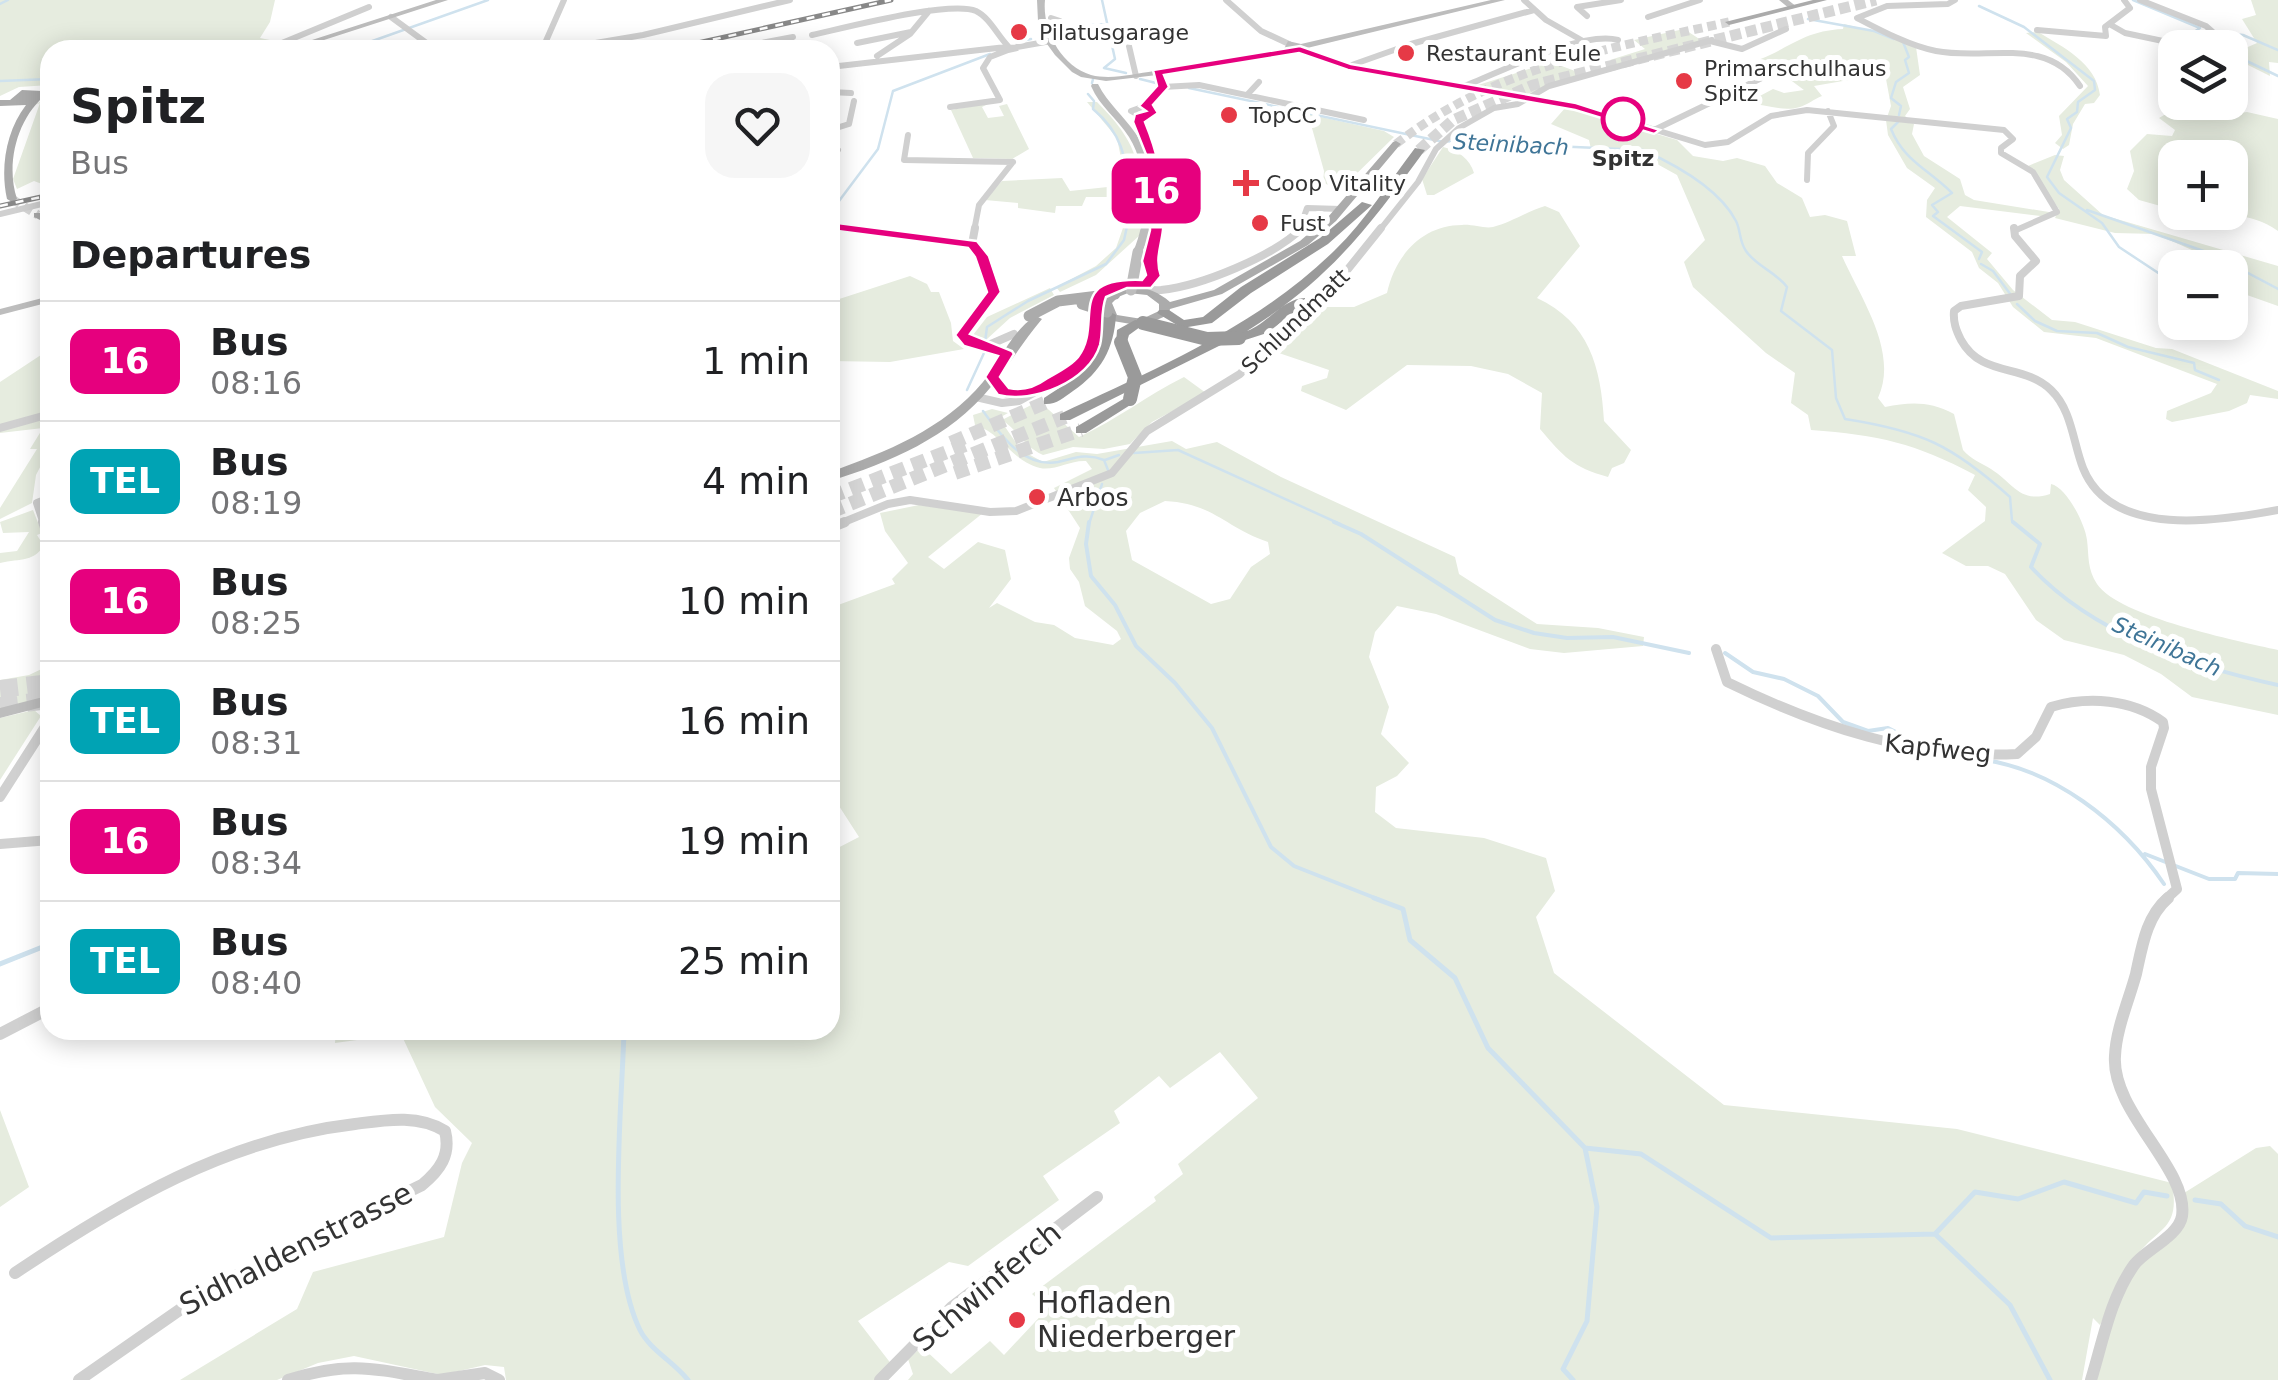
<!DOCTYPE html>
<meta charset="utf-8">
<style>
:root{--surface:#fff;--page:#f6f6f6;--text:#202124;--muted:#757577;--line:#e0e0e0}
body{margin:0;font-family:"DejaVu Sans",sans-serif;background:var(--page);color:var(--text);height:100vh;display:flex;flex-direction:column;font-size:38px;white-space:nowrap}
*{box-sizing:border-box;margin:0}
p{font-size:32px;color:var(--muted)}
.icon{flex:none;width:55px;height:55px;fill:none;stroke:currentColor;stroke-width:2;stroke-linecap:round;stroke-linejoin:round}
.map{position:relative;flex:1;overflow:hidden}
.details{position:absolute;left:40px;top:40px;width:800px;height:1000px;display:flex;flex-direction:column;background:var(--surface);border-radius:30px;box-shadow:0 5px 25px #0003}
.details>*{flex:none}
.badge{padding:0 20px;border-radius:15px;font-size:35px;line-height:65px}
.tools{position:absolute;left:2158px;top:30px;display:grid;gap:20px}
.tools a{display:grid;place-items:center;width:90px;height:90px;border-radius:20px;background:var(--surface);box-shadow:0 5px 25px #0003;font-size:50px}
.map>.badge{position:absolute;translate:-50% -50%;box-shadow:0 0 0 5px #fff}
h2{padding:0 30px;font-size:38px;line-height:90px}
.round{display:grid;place-items:center;flex:none;width:105px;height:105px;border-radius:30px;background:var(--page)}
.summary{display:flex;align-items:center;justify-content:space-between;height:170px;padding:0 30px}
h1{font-size:48px;font-weight:700;line-height:75px}
ul{padding:0;list-style:none}
li{display:flex;align-items:center;gap:30px;height:120px;padding:0 30px;border-top:2px solid var(--line)}
li div{flex:1}
li b{display:block;font-size:38px}
li em{font-style:normal}
li .badge{min-width:110px;font-weight:700;text-align:center}
.map>svg:first-child{display:block}
.green{fill:#e6ecdf;fill-rule:evenodd}
.lines{fill:none;stroke-linecap:round;stroke-linejoin:round}
.stream-far2{stroke:#cfe2ee;stroke-width:2.5}
.stream-far1{stroke:#cfe2ee;stroke-width:4}
.stream{stroke:#cfe2ee;stroke-width:5}
.primary-tunnel{stroke:#d6d6d6;stroke-width:9;stroke-dasharray:9 5;stroke-linecap:butt}
.highway-tunnel-far2{stroke:#d6d6d6;stroke-width:11;stroke-dasharray:11 5;stroke-linecap:butt}
.highway-tunnel-far1{stroke:#d6d6d6;stroke-width:14;stroke-dasharray:14 8;stroke-linecap:butt}
.highway-tunnel{stroke:#d6d6d6;stroke-width:18;stroke-dasharray:18 9;stroke-linecap:butt}
.street-far3{stroke:#d0d0d0;stroke-width:6}
.street-far2{stroke:#d0d0d0;stroke-width:8}
.street-far1{stroke:#d0d0d0;stroke-width:10}
.street{stroke:#d0d0d0;stroke-width:12}
.secondary{fill:#bdbdbd;fill-rule:evenodd}
.primary{fill:#ababab;fill-rule:evenodd}
.highway{fill:#9a9a9a;fill-rule:evenodd}
.rail-casing{stroke:#888;stroke-width:5}
.rail{stroke:#fff;stroke-width:2.5;stroke-dasharray:8;stroke-linecap:butt}
.secondary-bridge{stroke:#bdbdbd;stroke-width:11}
.primary-bridge{stroke:#ababab;stroke-width:11}
.highway-bridge{stroke:#9a9a9a;stroke-width:14}
.line{fill:#e6007e;stroke:#fff;stroke-width:2.5}
.poi-dot{fill:#e63946;stroke:#fff;stroke-width:4}
.stop-dot{fill:#fff;stroke:#e6007e;stroke-width:5}
.labels{text-anchor:middle;stroke-width:10;stroke-linejoin:round;paint-order:stroke}
.far-poi-label{font-size:22px;fill:#333;stroke:#fff;text-anchor:start}
.far-water-label{font-size:22px;font-style:italic;fill:#3f7597;stroke:#fff}
.far-stop-label{font-size:22px;font-weight:bold;fill:#333;stroke:#fff}
.far-street-label{font-size:22px;fill:#333;stroke:#fff}
.poi-label{font-size:25px;fill:#333;stroke:#fff;text-anchor:start}
.street-label{font-size:25px;fill:#333;stroke:#fff}
.near-street-label{font-size:30px;fill:#333;stroke:#fff}
.near-poi-label{font-size:30px;fill:#333;stroke:#fff;text-anchor:start}
</style>
<div class="map">
<svg width="2278" height="1380" viewBox="0 0 2278 1380">
<rect width="100%" height="100%" fill="#fff"/>
<path class="green" d="M0,0h275l-5,22 -10,16 20,4 -20,8h-210v35l-31,2 -19,9z
M2251,0h27v63l-9,-1 1,14 -40,-20v-8l11,2 16,-7 -15,-24 14,-4z
M1844,24l53,13 19,10 4,28 -17,12 7,22 -5,7 9,8 -2,10 12,22 36,23 5,16 9,5 81,13 -6,4 -89,-11 -13,11 45,36 -5,6 26,31 39,30 23,2 81,26 16,1 106,42v8l-28,-4 -3,8 -18,8 -57,11 -6,-3 1,-8 44,-18 6,-9 -121,-46 -52,-6 -31,-25 -15,-24 -19,-15 -7,-16 -46,-35 1,-17 8,-12 -28,-20 -19,-33 -2,-15 5,-14 -5,-27 -20,-2 -52,9 8,10c-8,3 -15,9 -22,11 -19,6 -38,-5 -57,-3l-7,-7 8,-4 12,5 17,-9 11,4 20,-3 -23,-17 -22,3 -22,-12c43,-4 57,-33 106,-35z
M1684,29l20,13 -86,23 -8,-5 35,-11 -11,-9z
M2038,32c25,15 58,31 62,63l-6,8 -9,1 -12,20 -4,21 -6,4 -8,-6 7,-8 -3,-19 29,-30 -22,-24 -40,-29z
M1551,62l32,12 -58,21 -50,-9z
M50,97l-3,3 3,-1v88l-16,-6 -17,8 -4,-10 27,-76 -6,2z
M1087,102h10c48,48 43,68 43,133l-44,40 -36,17 -4,-5 40,-21 20,-18 8,-23 -5,-33 6,-14 -8,-40z
M990,103l-8,4 6,11 16,-2 -5,-10 8,-2 22,45 -17,10 -39,-1 -22,-48z
M1566,107l111,33 16,16 30,5 14,-3 28,8 12,17 25,15 8,19 15,-2 22,6 9,35h-14c19,43 57,96 36,142l7,9c26,-5 44,-6 69,7l9,36c8,9 18,13 28,19 22,14 29,35 59,25l1,-10c15,3 34,39 36,56 2,16 0,29 10,44 22,33 141,57 181,66v65l-86,-18 -31,-23 -37,-19 -60,-15 -28,-20 -31,-46 -17,-8h-22l-24,-13 43,-32 1,-14 -18,-17 7,-15c-60,-32 -96,-40 -164,-45l-3,-15 -17,-12 4,-30 -29,-20 -73,-66 -9,-25 21,-22 -28,-65 -38,-21 -48,-5 -2,-9 -38,-16z
M2171,111l46,5 30,-4 31,7v112c-22,-15 -47,-20 -71,-9l-28,-9 51,-1v-54h-55v52l-36,-10 -12,-11 7,-18 -4,-20 17,-17 25,2 3,-6 -16,-12z
M1312,115l72,16 10,6 -53,52 -18,-6 1,-12 -14,-50 -5,-5z
M1443,147c15,3 27,12 31,26l-40,22h-7l-5,-16z
M2055,155l9,1 -4,14 4,10 39,35 175,51v40l-48,-17v-21l-21,-1 3,-8 -56,-25 -41,-1 -60,-15 4,-9 -31,-43z
M1062,178l8,13 47,-5 -1,11h-30l-4,9h-26l-1,7 -37,-5v-5l-33,-3 17,-19z
M1545,206l14,6 21,34 -43,52c52,24 64,69 67,123l27,29 -7,13 -12,5 -4,9c-36,-10 -44,-20 -68,-48l2,-36 -34,-19 -37,-8 -64,-1 -61,45 -45,-19 1,-5 25,-8 2,-8 -59,-20 48,-43h36l33,-14c8,-37 35,-68 75,-68 10,-1 23,4 31,2 17,-4 35,-16 52,-21z
M910,276l17,8 4,8h8l12,31 2,18 11,8 -74,13 -60,-1v-59z
M1050,288l4,7 -44,23 -23,21 -14,-4 14,-18z
M50,349v64l-50,13v-44z
M1184,377l22,16 -54,29 -22,22 -26,5 -31,-2 -30,8c-20,-9 -24,-24 -41,-35l37,-19 40,36c39,-18 67,-41 105,-60z
M992,409l16,4 -9,5 22,32 22,12 33,-10 21,2 75,-13 14,8 31,-7 64,35 174,80 4,17 78,50 61,4 46,9 -1,9 -79,7 -34,-4 -94,-35 -39,-8 -22,26 -6,25 20,50 -8,27 28,29 -12,13 -21,11 -1,25 21,16 88,10 62,20 9,33 -19,26 18,56 170,132 233,24 215,54c8,46 -11,42 -35,72 -16,19 -25,48 -37,70l-7,-7 -11,62h-1174l5,-6 -5,-15 14,-12 29,27 39,-33 14,14 44,-47 -16,-14 124,-93 -2,-4 29,-23 -5,-10 80,-66 -38,-46 -50,36 -11,-12 -45,35 6,12 -77,53 16,24 -91,66 -19,-4 -91,59 34,44 -17,15h-369l-2,-13 -19,-2 -43,10 -88,-19 -36,7 -41,17h-97l117,-71 16,-37 131,-35 18,-74 10,-20 -37,-36 -34,-73 -66,9 1,-13h494v-178l29,-15 -29,-45v-184l65,-24 -3,-5 16,-16 -23,-32 -5,-18 39,-8 64,8 -55,44 16,12 34,-27 27,8 6,29 -22,29 8,-5 38,19 19,3 21,13 38,7 8,-6 -4,-8 -32,-25 -6,-24 -9,-13 -1,-11 11,-30 -26,-40 38,-19 -6,-8c-16,-1 -31,10 -46,7 -29,-7 -38,-35 -65,-43l-2,-10zM1165,501c48,2 61,27 103,41l2,12 -19,13 -21,32 -19,5 -79,-44 -6,-29 14,-18z
M32,420l18,1v27l-14,27 -4,28 -32,16v-11l37,-59h-7l13,-21 -43,5v-4z
M33,510l9,23 -5,2 5,8 4,-1c-11,21 -25,16 -46,21v-10l17,-2 12,-19 -26,1 -3,-11z
M50,665v16l-23,21 -27,6v-28l29,-5z
M34,710l7,6 -41,64v-62z
M0,1110l29,77 -29,20z
M2270,1146l8,8v226h-184c12,-38 19,-80 44,-112 22,-30 57,-29 46,-75l72,-45z"/>
<g class="lines">
<path class="stream-far2" d="M1102,0l13,59 -11,9 22,5
M2133,0l67,28 -6,4 18,16
M0,4l8,-4
M1979,6l45,21 70,54 1,9 -17,12 -1,10 -10,7 4,9 -24,49 12,16 43,30 17,24 56,37
M1808,19l66,12 20,8
M1051,28l55,-4
M2219,32l24,3 35,15
M1016,42l15,-3
M347,50l141,-50
M2230,53l48,23
M1140,79l16,4
M0,81l50,-2
M1092,83l1,-4
M1189,88l250,53 204,9c33,15 76,38 93,71 5,10 3,20 10,30 10,15 30,21 41,36l-6,24 51,39 4,48 9,21c77,12 107,26 165,78l2,24 4,3
M1899,115l2,-9 -10,-8 5,-16 13,-9 -4,-13 4,-3 -6,-15
M1898,122l-7,7c13,32 37,40 61,64l-20,12 6,7 -5,4 49,36 -3,7
M2087,210l125,44 66,35
M830,213l48,-64 15,-58 97,-37
M1981,264l12,7 18,24
M2017,304l18,17 22,10 40,2 31,14 66,16 1,7 24,10
M985,342l2,-15 41,-26 78,-37 18,-24 4,-18 -3,-26 4,-3c-3,-36 -7,-60 -36,-84l1,-8 -6,-7
M967,390l17,-37
M983,411c18,24 40,57 75,51 17,-4 29,-9 46,-2l4,10
M1134,453l44,-3 162,74
M1105,460l14,-5
M1089,524l13,-40"/>
<path class="stream-far1" d="M1089,522l-3,22 5,32 24,29 21,41 39,37 37,45 59,119 23,19 86,34
M1334,522l27,12 134,86 39,13 33,5 46,-1 76,16
M2013,522l27,22 -9,23c62,67 159,99 247,118
M1725,653l28,19 31,7 34,17 25,26 25,9 20,-3 31,16
M1977,759c75,8 145,63 187,125
M2145,854l64,25h26l3,-6 40,1"/>
<path class="stream" d="M1374,898l29,11 7,31 45,38 33,70 97,100 56,6 130,84 164,-4 75,71 40,75
M0,964l50,-20
M624,1030c-2,81 -19,229 16,300 10,20 34,32 48,50
M2195,1200l26,4 24,22 33,11
M1935,1234l40,-42 43,7 46,-17 72,21 8,-11 23,4
M1573,1380l-10,-11 24,-48 10,-114 -12,-59"/>
<path class="primary-tunnel" d="M1396,144c100,-78 212,-95 333,-122
M12,199l26,16"/>
<path class="highway-tunnel-far2" d="M1419,150l34,-30 80,-35 343,-85"/>
<path class="highway-tunnel-far1" d="M951,443l98,-42
M955,473l126,-43
M830,497l135,-52
M830,512l235,-95"/>
<path class="highway-tunnel" d="M0,689l50,-6
M0,706l50,-6"/>
<path class="street-far3" d="M1226,0l35,31 28,13
M1524,0l22,20 37,21
M1955,0l-7,4 -61,2 -30,12c23,12 53,28 79,33 51,10 110,-16 144,35
M2140,0l66,26 9,8
M1587,16l-10,-9 44,-7
M391,17l45,33
M1648,17l52,-17
M1051,18l9,3 7,13
M2111,25l14,8 71,15
M1125,29l11,47
M2037,30l69,6 -1,-9 25,-19 -6,-8
M812,35c32,-7 138,-35 164,-24 13,6 22,25 32,35
M1710,41l32,8 44,-20
M857,43l54,-11
M1007,47l10,1 -9,2z
M1017,47l34,-6
M265,50l104,-43
M542,50l22,-50
M554,50l89,-15 147,-35
M725,50l68,-13
M1300,50l48,17 239,42 118,36 23,-3 43,-26 36,-6 197,20 9,9 -12,9v5l32,19 24,40 -43,19
M877,56l33,-22 19,-23
M1349,66l62,-22 123,-34
M830,67l176,-20
M1163,87l36,-2 165,35
M1462,87c37,-14 120,-57 156,-47
M830,92l21,1
M1247,95l12,-13
M1145,106l7,7 -12,3 -9,-5z
M1145,106l18,-19
M950,107l50,-7 -17,-32 7,-11 18,-7
M1140,116l15,46 2,69
M830,130l19,-6 5,-23
M1654,130l116,-56
M908,135l-4,25 109,2
M830,161l8,-11
M1807,180l1,-27 26,-27 -6,-15
M0,214l50,-12
M830,226l36,5
M974,231l5,-26 34,-43
M1299,231l8,-23 34,1
M1379,231l39,-49 18,-33 23,-21 35,-20 24,-4 31,-18 163,-46"/>
<path class="street-far2" d="M846,228l126,16 10,13 12,35 -31,43 7,8 37,11
M2014,228l1,8 21,25 -16,15 -1,20 -58,10 -7,5c-1,11 2,19 7,29 21,38 62,23 90,50 21,20 22,53 32,78 28,71 137,53 195,42
M972,244l3,-16
M1154,276l-5,-15 8,-33
M984,347l30,-13
M992,377l15,17 20,-1
M976,397l26,6 17,-2 56,-31 17,-25 4,-45c22,-23 38,-8 65,-10 40,-4 113,-34 141,-62
M0,428l50,-14
M44,524l-7,-21 13,-5
M839,524l49,-20 22,-4 80,12 26,-1 96,-38 35,-42 93,-57 45,-48 55,-47 41,-51"/>
<path class="street-far1" d="M43,522l7,20
M830,528l15,-6
M1716,649l11,33c92,45 187,77 290,72l19,-17 15,-30c37,-11 80,-8 112,15l1,6 -13,39v22l26,100 -12,11
M0,797l50,-78
M0,844l50,-4"/>
<path class="street" d="M0,1034l50,-26
M15,1273c106,-71 212,-134 340,-149 30,-4 63,-10 90,7 6,24 -5,39 -23,54l-211,103 -132,92
M288,1380c61,-20 88,-11 149,0
M438,1380l47,-7 14,7
M880,1380l72,-73 145,-110
M2091,1380c12,-39 19,-81 43,-115 11,-15 45,-29 48,-49 7,-47 -71,-104 -67,-160 1,-27 14,-56 21,-82 6,-27 10,-57 32,-76"/>
<path class="secondary" d="M436,0h12l-155,50h-12z
M1037,0h8c-3,30 16,66 46,75 20,5 43,-1 63,-4 38,-5 77,-12 116,-19l14,-3 4,-8 13,3 190,-44h14l-235,57 -96,16 -68,8 -25,-4 -9,-5 -17,-17 -8,-11 -9,-23z
M1779,0h9l9,7 -7,2z
M1092,84h6c10,20 26,32 38,50 22,33 24,85 5,120l-8,-2c15,-34 16,-83 -4,-115 -12,-19 -29,-30 -38,-51z
M50,296v6l-50,13v-6z
M47,696l3,1v8l-50,13v-10z"/>
<path class="primary" d="M1813,0h14l-98,25 -4,-3z
M22,90l20,1 5,3c-29,22 -42,69 -30,105l-5,3 -5,-3c-7,-31 -1,-68 19,-94l-26,1v-6h10z
M1396,141l5,3 -2,2 -63,75 -28,24 -86,49 -52,15 -2,6 -25,11 -30,-5 -6,-3 -7,-15c21,-23 49,-19 70,-1l44,-12 86,-49 28,-24 65,-75zM1128,293l19,2 12,9v7l-17,8 -25,-4 -5,-12 6,-6z
M34,213h8l8,5v7l-16,-8z
M1036,316l6,3c-19,22 -33,47 -52,69 -40,49 -101,75 -160,93v-9c56,-20 114,-43 153,-90 17,-21 30,-53 53,-66z"/>
<path class="highway" d="M1415,148l10,2c-57,78 -95,129 -178,181 20,-7 37,-33 58,-33v6l-38,29 -28,9 -6,-3 -163,81h-10v-6c97,-46 198,-88 275,-164 31,-30 54,-68 80,-102z
M1362,202l10,3 -44,39 -77,49 -39,30 -30,5 -25,-15 2,-3h10l15,10 19,-3 38,-30 79,-49z
M1109,311l7,4c-2,34 -15,57 -43,76 -10,7 -17,14 -29,13v-6c36,-23 56,-38 58,-83z
M1135,320l5,1v6l-11,8 -3,10h-10l1,-15z
M1130,395l7,4 -2,3 -49,31h-10v-6z"/>
<defs>
<path id="rail" d="M666,50l225,-50
M0,206l50,-11"/>
</defs>
<use href="#rail" class="rail-casing"/>
<use href="#rail" class="rail"/>
<path class="secondary-bridge" d="M1131,290l7,-38"/>
<path class="primary-bridge" d="M1082,304l25,8
M1029,316l29,-15 57,-7"/>
<path class="highway-bridge" d="M1143,323l64,16 32,-1
M1121,342l14,35 -5,22"/>
</g>
<path class="line" d="M1300,46l51,18 225,39 84,27 -6,4 -79,-24 -227,-40 -49,-17 -135,22 5,12 -16,18 5,8 -13,9c14,34 22,70 18,108 -2,18 -8,28 -2,46l-10,12h-24l-21,9c-6,15 -2,32 -6,48 -11,37 -67,59 -102,50l-13,-18 13,-21 -34,-10 -9,-11 32,-43 -12,-35 -7,-9 -138,-18 -7,-4 7,-4 147,19 12,15 12,36 -31,42 42,17 2,3 -14,23 9,11c14,3 26,-1 37,-9 10,-6 25,-13 32,-22 26,-34 -15,-80 64,-77l4,-5 -4,-14 8,-31 -1,-68 -16,-40 2,-8 11,-3 -7,-5 18,-20 -4,-16z"/>
<g class="poi-dot">
<circle cx="1019" cy="32" r="10"/>
<circle cx="1406" cy="53" r="10"/>
<circle cx="1684" cy="81" r="10"/>
<circle cx="1229" cy="115" r="10"/>
<path d="M1241 168h10v10h10v10h-10v10h-10v-10h-10v-10h10z"/>
<circle cx="1260" cy="223" r="10"/>
<circle cx="1037" cy="497" r="10"/>
<circle cx="1017" cy="1320" r="10"/>
</g>
<circle class="stop-dot" cx="1623" cy="119" r="20"/>
<g class="labels">
<g class="far-poi-label">
<text x="1039" y="40">Pilatusgarage</text>
<text x="1426" y="61">Restaurant Eule</text>
<text x="1704" y="76">Primarschulhaus<tspan x="1704" dy="25">Spitz</tspan></text>
<text x="1249" y="123">TopCC</text>
<text x="1266" y="191">Coop Vitality</text>
<text x="1280" y="231">Fust</text>
</g>
<g class="far-water-label">
<text transform="translate(1511 144) rotate(3)" y="8">Steinibach</text>
<text transform="translate(2167 646) rotate(24)" y="8">Steinibach</text>
</g>
<g class="far-stop-label">
<text x="1623" y="166">Spitz</text>
</g>
<g class="far-street-label">
<text transform="translate(1295 321) rotate(-44)" y="8">Schlundmatt</text>
</g>
<g class="poi-label">
<text x="1057" y="506">Arbos</text>
</g>
<g class="street-label">
<text transform="translate(1938 748) rotate(6)" y="9">Kapfweg</text>
</g>
<g class="near-street-label">
<text transform="translate(296 1249) rotate(-27)" y="10">Sidhaldenstrasse</text>
<text transform="translate(987 1287) rotate(-40)" y="10">Schwinferch</text>
</g>
<g class="near-poi-label">
<text x="1037" y="1313">Hofladen<tspan x="1037" dy="34">Niederberger</tspan></text>
</g>
</g>
</svg>
<div class="tools">
<a><svg class="icon" aria-label="layers" viewBox="0 0 24 24"><path d="M12 4l9 5-9 5-9-5zM3 14l9 5 9-5"/></svg></a>
<a>+</a>
<a>−</a>
</div>
<b class="badge" style="left:1156px;top:191px;background:#e6007e;color:#fff">16</b>
<section class="details">
<div class="summary"><div><h1>Spitz</h1><p>Bus</p></div><a class="round"><svg class="icon" aria-label="heart" viewBox="0 0 24 24"><path d="M12 20l-8-8c-3-5 5-10 8-4 3-6 11-1 8 4z"/></svg></a></div>
<h2>Departures</h2>
<ul>
<li><span class="badge" style="background:#e6007e;color:#fff">16</span><div><b>Bus</b><p>08:16</p></div><em>1 min</em></li>
<li><span class="badge" style="background:#00a3b4;color:#fff">TEL</span><div><b>Bus</b><p>08:19</p></div><em>4 min</em></li>
<li><span class="badge" style="background:#e6007e;color:#fff">16</span><div><b>Bus</b><p>08:25</p></div><em>10 min</em></li>
<li><span class="badge" style="background:#00a3b4;color:#fff">TEL</span><div><b>Bus</b><p>08:31</p></div><em>16 min</em></li>
<li><span class="badge" style="background:#e6007e;color:#fff">16</span><div><b>Bus</b><p>08:34</p></div><em>19 min</em></li>
<li><span class="badge" style="background:#00a3b4;color:#fff">TEL</span><div><b>Bus</b><p>08:40</p></div><em>25 min</em></li>
</ul>
</section>
</div>
